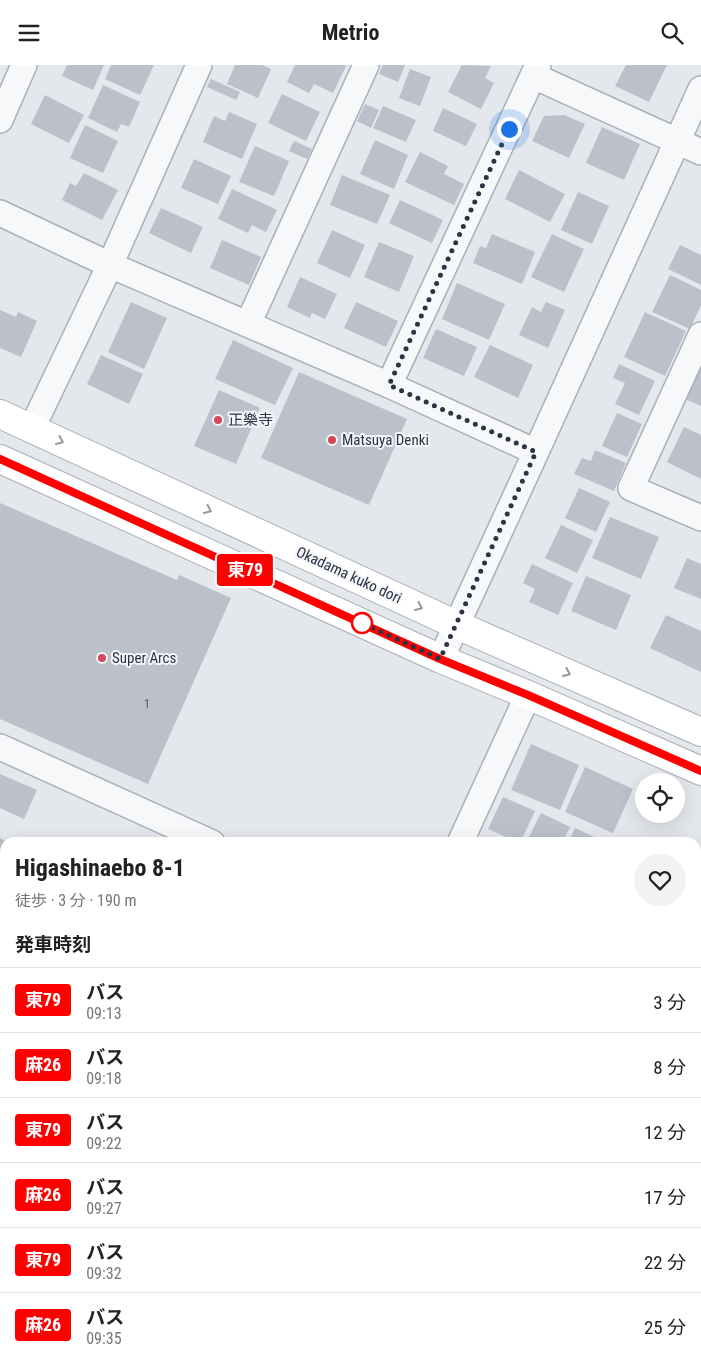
<!DOCTYPE html>
<html lang="ja">
<meta charset="utf-8">
<style>
:root{--surface:#fff;--page:#f2f2f2;--text:#222;--muted:#767676;--line:#e0e0e0}
body{margin:0;font-family:"Roboto Condensed","Noto Sans JP",sans-serif;background:var(--page);color:var(--text);height:100vh;display:flex;flex-direction:column;font-size:19px;white-space:nowrap}
*{box-sizing:border-box;margin:0}
p{font-size:16px;color:var(--muted)}
.icon{flex:none;width:28px;height:28px;fill:none;stroke:currentColor;stroke-width:2;stroke-linecap:round;stroke-linejoin:round}
.map{position:relative;flex:1;overflow:hidden}
.panel{position:absolute;left:0px;top:772px;width:701px;height:531px;display:flex;flex-direction:column;background:var(--surface);border-radius:15px 15px 0 0;box-shadow:0 5px 20px #0002}
.panel>*{flex:none}
.badge{padding:0 10px;border-radius:4px;font-size:18px;line-height:32px}
.controls{position:absolute;left:635px;top:708px;display:grid;gap:10px}
.controls a{display:grid;place-items:center;width:50px;height:50px;border-radius:50%;background:var(--surface);box-shadow:0 5px 20px #0002;font-size:25px}
.you{position:absolute;width:25px;height:25px;margin:-12px;border:4px solid #fff;border-radius:50%;background:#1a73e8;box-shadow:0 0 0 8px #1a73e833}
.map>.badge{position:absolute;translate:-50% -50%;box-shadow:0 0 0 2px #fff}
h2{padding:0 15px;font-size:19px;line-height:45px}
.round{display:grid;place-items:center;flex:none;width:52px;height:52px;border-radius:26px;background:var(--page)}
.head{display:flex;align-items:center;justify-content:space-between;height:85px;padding:0 15px}
h1{font-size:24px;font-weight:700;line-height:38px}
ul{padding:0;list-style:none}
li{display:flex;align-items:center;gap:15px;height:65px;padding:0 15px;border-top:1px solid var(--line)}
li div{flex:1}
li b{display:block;font-size:19px}
li em{font-style:normal}
li .badge{min-width:55px;font-weight:700;text-align:center}
header{display:flex;justify-content:space-between;align-items:center;height:65px;padding:0 15px;background:var(--surface);font-size:22px;font-weight:700}
.map>svg:first-child{display:block}
.green{fill:#c9d6c5}
.building{fill:#bbc0ca}
.lines{fill:none;stroke-linecap:round;stroke-linejoin:round}
.street-casing{stroke:#a9aeb7;stroke-width:28}
.secondary-casing{stroke:#a9aeb7;stroke-width:30}
.street{stroke:#f7f8fa;stroke-width:25}
.secondary{stroke:#fff;stroke-width:28}
.oneway{stroke:#959aa2}
.line-casing{stroke:#fff;stroke-width:11}
.line{stroke:#f00;stroke-width:8}
.walk{stroke:#2b3445;stroke-width:5;stroke-dasharray:0 9}
.poi-dot{fill:#d1495b;stroke:#f4f6f9;stroke-width:2}
.stop-dot{fill:#fff;stroke:#f00;stroke-width:2.5}
.labels{text-anchor:middle;stroke-width:4;stroke-linejoin:round;paint-order:stroke}
.number-label{font-size:12px;fill:#4f5766}
.poi-label{font-size:15px;fill:#2b3445;stroke:#f4f6f9;text-anchor:start}
.street-label{font-size:15px;fill:#2b3445;stroke:#f4f6f9}
</style>
<header><svg class="icon" aria-label="menu" viewBox="0 0 24 24"><path d="M4 6h16M4 12h16M4 18h16"/></svg>Metrio<svg class="icon" aria-label="search" viewBox="0 0 24 24"><circle cx="10" cy="10" r="6"/><path d="M15 15l6 6"/></svg></header>
<div class="map">
<svg width="701" height="1303" viewBox="0 0 701 1303">
<rect width="100%" height="100%" fill="#e4e7ec"/>
<path class="green" d="M0,882l5,2v121l-5,-2z"/>
<path class="building" d="M67,0h37l-11,25 -31,-14z
M111,0h43l-14,30 -35,-16z
M235,0h27l9,4 -13,29 -31,-14z
M295,0h49l2,1 -13,27 -19,-9 -5,9 -22,-11z
M383,0h22l-7,17 -19,-8z
M462,0l29,1 -6,12 9,5 -13,26 -33,-17z
M626,0h41l-18,37 -34,-16z
M410,4l21,8 -11,29 -21,-8z
M211,14l29,13 -4,8 -29,-13z
M103,20l37,17 -11,25 -8,-3 -4,8 -29,-14z
M282,29l38,18 -14,29 -38,-18z
M45,30l39,20 -15,28 -38,-19z
M365,39l14,6 -8,18 -14,-7z
M383,41l33,14 -10,22 -33,-14z
M443,43l34,16 -11,22 -33,-15z
M229,47l28,12 -15,35 -39,-17 11,-26 11,5z
M564,50l21,9 -16,34 -37,-17 12,-25z
M85,60l33,16 -15,32 -33,-15z
M602,62l38,17 -16,36 -38,-17z
M375,75l33,15 -14,34 -34,-15z
M294,76l18,8 -5,10 -18,-8z
M255,81l34,15 -15,35 -35,-14z
M420,87l28,14 -4,8 20,10 -10,21 -49,-23z
M194,94l37,17 -13,28 -37,-16z
M519,105l46,24 -15,28 -45,-23z
M84,108l34,17 -16,30 -40,-20 8,-17 6,3z
M342,110l48,20 -13,29 -47,-19z
M232,124l45,21 -11,22 -14,-7 -4,8 -30,-14z
M578,127l31,14 -17,38 -31,-14z
M400,135l43,20 -11,23 -43,-20z
M161,143l42,19 -12,26 -42,-20z
M332,165l33,15 -15,33 -33,-15z
M492,169l43,18 -13,32 -49,-21 7,-17 6,2z
M552,169l32,15 -20,43 -33,-15z
M222,175l39,17 -12,28 -39,-17z
M379,177l35,14 -15,36 -35,-15z
M680,180l21,10v30l-33,-16z
M670,210l31,15v15l-11,24 -38,-17z
M300,212l37,17 -12,25 -13,-6 -2,5 -23,-11z
M457,218l48,21 -16,36 -47,-21z
M131,237l36,16 -23,51 -36,-17z
M356,237l42,19 -12,26 -42,-19z
M546,237l19,8 -17,38 -29,-13 13,-28 9,5z
M0,245l16,7 2,-5 19,9 -16,36 -21,-9z
M645,247l41,19 -21,45 -41,-19z
M436,264l41,18 -13,29 -41,-18z
M233,275l60,28 -18,37 -60,-26z
M490,280l43,20 -15,33 -44,-21z
M101,290l42,19 -14,30 -42,-20z
M619,299l36,17 -16,34 -24,-11 10,-21 -12,-5z
M701,300v41l-16,-7z
M299,307l108,47 -38,86 -108,-47z
M219,325l41,18 -24,56 -42,-18z
M617,348l25,11 -15,33 -25,-11z
M684,362l17,8v44l-34,-17z
M595,385l31,13 -12,28 -40,-17 8,-16 9,3z
M579,423l31,14 -14,30 -31,-14z
M0,438l177,77 2,-5 52,23 -83,186 -148,-65z
M610,452l49,20 -18,42 -49,-21z
M561,460l32,15 -16,33 -32,-15z
M687,493l14,6v35l-27,-11z
M532,499l41,19 -15,32 -29,-13 6,-13 -12,-6z
M586,511l45,19 -15,35 -45,-19z
M666,550l35,16v41l-51,-24z
M531,679l48,21 -19,45 -49,-20z
M585,702l48,22 -20,44 -48,-21z
M0,709l37,16 -13,29 -24,-11z
M503,732l32,14 -15,32 -32,-14z
M541,748l29,14 -8,16h-32l-3,-2z
M575,763l32,15h-39z
M0,773l8,5h-3v34l-5,-2z
M696,918l5,3v37l-5,-2z
M696,975l5,2v34l-5,-2z
M2,1059l3,1v46l-5,-2v-39z
M0,1144l5,2v41l-5,-2z
M696,1180l5,2v38l-5,-3z
M698,1242l3,1v8l-5,10v-16z
M701,1255v20l-5,-2v-8z
M5,1259v22l-5,-2v-19l4,2z
M696,1291l5,2v10h-26l1,-4h20z
M53,1299h30l-2,4h-18z
M99,1299h16l10,4h-27z
M242,1299h25l-2,4h-14z
M390,1299h15l7,4h-23z
M426,1299h60l-2,4h-61z
M622,1299h37l-2,4h-26z"/>
<g class="lines">
<defs>
<path id="street" d="M534,11l167,76
M0,55l24,-55
M0,148l110,52 279,120 147,67
M248,259l118,-259
M701,270l-70,153 70,30
M389,320l149,-320
M32,363l78,-163 89,-200
M441,594l95,-207 165,-363
M0,682l212,96
M460,778l68,-148
M0,857l5,2
M696,907l5,2
M0,1037l5,3
M696,1039l5,2
M696,1112l5,-10
M696,1159l5,2
M0,1219l5,2
M181,1299l9,4
M541,1299l9,4
M222,1303l1,-4
M328,1303l2,-4"/>
<path id="secondary" d="M0,349l457,211 244,107
M0,394l441,200 87,36 173,76"/>
</defs>
<use href="#street" class="street-casing"/>
<use href="#secondary" class="secondary-casing"/>
<use href="#street" class="street"/>
<use href="#secondary" class="secondary"/>
</g>
<defs><path id="oneway-chevron" d="M-2-3.5L2.5 0L-2 3.5" fill="none" stroke-width="1.6" stroke-linecap="round" stroke-linejoin="round" transform="scale(1.25)"/></defs>
<g class="oneway">
<use href="#oneway-chevron" transform="translate(60 376) rotate(25)"/>
<use href="#oneway-chevron" transform="translate(208 445) rotate(25)"/>
<use href="#oneway-chevron" transform="translate(419 542) rotate(25)"/>
<use href="#oneway-chevron" transform="translate(567 608) rotate(24)"/>
</g>
<g class="lines">
<defs>
<path id="line" d="M0,394l440,200 88,36 173,76"/>
</defs>
<use href="#line" class="line-casing"/>
<use href="#line" class="line"/>
<path class="walk" d="M362,558l-7,-3 85,39 96,-207 -147,-67 120,-256"/>
</g>
<g class="poi-dot">
<circle cx="218" cy="355" r="5"/>
<circle cx="332" cy="375" r="5"/>
<circle cx="102" cy="593" r="5"/>
</g>
<circle class="stop-dot" cx="362" cy="558" r="10"/>
<g class="labels">
<g class="number-label">
<text x="147" y="643">1</text>
</g>
<g class="poi-label">
<text x="228" y="360">正樂寺</text>
<text x="342" y="380">Matsuya Denki</text>
<text x="112" y="598">Super Arcs</text>
</g>
<g class="street-label">
<text transform="translate(349 510) rotate(25)" y="5">Okadama kuko dori</text>
</g>
</g>
</svg>
<div class="controls">
<a><svg class="icon" aria-label="locate" viewBox="0 0 24 24"><circle cx="12" cy="12" r="6"/><path d="M12 2v4M12 18v4M2 12h4M18 12h4"/></svg></a>
</div>
<div class="you" style="left:509px;top:64px"></div>
<b class="badge" style="left:245px;top:505px;background:#f00;color:#fff">東79</b>
<section class="panel">
<div class="head"><div><h1>Higashinaebo 8-1</h1><p>徒歩 · 3 分 · 190 m</p></div><a class="round"><svg class="icon" aria-label="heart" viewBox="0 0 24 24"><path d="M12 20l-8-8c-3-5 5-10 8-4 3-6 11-1 8 4z"/></svg></a></div>
<h2>発車時刻</h2>
<ul>
<li><span class="badge" style="background:#f00;color:#fff">東79</span><div><b>バス</b><p>09:13</p></div><em>3 分</em></li>
<li><span class="badge" style="background:#f00;color:#fff">麻26</span><div><b>バス</b><p>09:18</p></div><em>8 分</em></li>
<li><span class="badge" style="background:#f00;color:#fff">東79</span><div><b>バス</b><p>09:22</p></div><em>12 分</em></li>
<li><span class="badge" style="background:#f00;color:#fff">麻26</span><div><b>バス</b><p>09:27</p></div><em>17 分</em></li>
<li><span class="badge" style="background:#f00;color:#fff">東79</span><div><b>バス</b><p>09:32</p></div><em>22 分</em></li>
<li><span class="badge" style="background:#f00;color:#fff">麻26</span><div><b>バス</b><p>09:35</p></div><em>25 分</em></li>
</ul>
</section>
</div>
